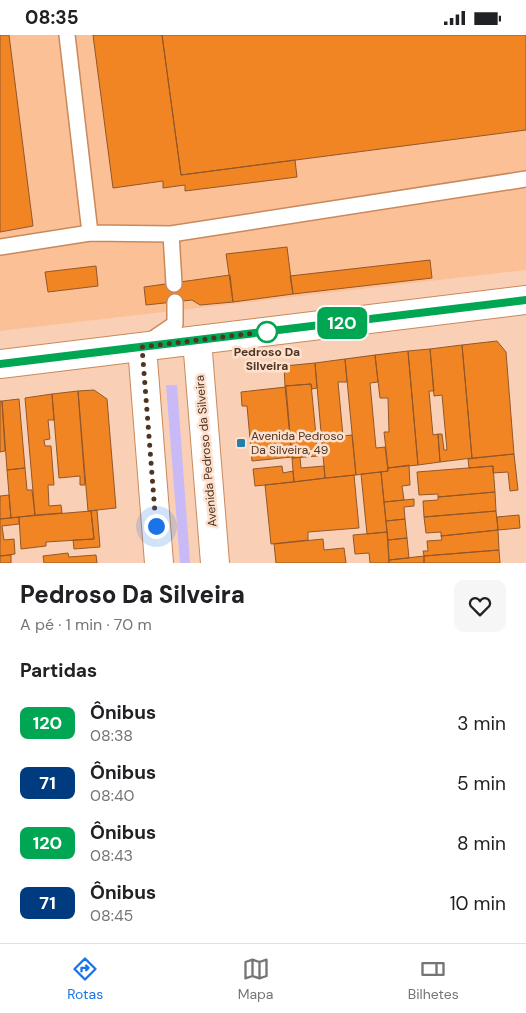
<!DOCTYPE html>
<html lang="pt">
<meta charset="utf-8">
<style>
:root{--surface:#fff;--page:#f6f6f6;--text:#202124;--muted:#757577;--line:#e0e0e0;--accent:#1a73e8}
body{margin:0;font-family:"DM Sans",sans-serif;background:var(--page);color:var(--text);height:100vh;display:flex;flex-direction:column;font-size:19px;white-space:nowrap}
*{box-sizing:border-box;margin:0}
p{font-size:16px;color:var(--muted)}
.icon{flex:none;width:28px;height:28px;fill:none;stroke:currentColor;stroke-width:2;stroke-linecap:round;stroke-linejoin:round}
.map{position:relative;height:528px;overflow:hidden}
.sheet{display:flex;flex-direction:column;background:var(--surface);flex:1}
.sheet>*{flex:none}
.badge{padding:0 10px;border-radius:8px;font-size:18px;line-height:32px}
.you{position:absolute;width:25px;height:25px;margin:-12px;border:4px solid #fff;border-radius:50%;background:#1a73e8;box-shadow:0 0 0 8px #1a73e833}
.map>.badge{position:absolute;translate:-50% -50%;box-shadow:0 0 0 2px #fff}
h2{padding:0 20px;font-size:19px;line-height:45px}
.round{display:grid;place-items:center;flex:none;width:52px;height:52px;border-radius:10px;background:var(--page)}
.headline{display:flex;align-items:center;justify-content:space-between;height:85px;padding:0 20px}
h1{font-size:24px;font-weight:800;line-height:38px}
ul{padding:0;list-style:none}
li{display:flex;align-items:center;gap:15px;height:60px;padding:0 20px}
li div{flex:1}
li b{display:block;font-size:19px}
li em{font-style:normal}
li .badge{min-width:55px;font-weight:700;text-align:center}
.status{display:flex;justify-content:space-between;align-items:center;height:35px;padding:0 25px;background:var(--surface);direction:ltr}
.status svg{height:14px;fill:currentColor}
.menu{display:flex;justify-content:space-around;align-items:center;height:70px;border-top:1px solid var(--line);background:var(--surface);font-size:14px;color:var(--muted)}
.menu a{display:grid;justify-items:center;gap:2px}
.menu .active{color:var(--accent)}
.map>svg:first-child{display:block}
.built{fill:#fcc097}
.green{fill:#c9baf7}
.building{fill:#f18523;stroke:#925729}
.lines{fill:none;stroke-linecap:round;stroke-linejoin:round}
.lane-casing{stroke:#c9895b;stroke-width:18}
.secondary-casing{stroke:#c9895b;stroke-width:30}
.lane{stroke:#fff;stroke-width:15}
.secondary{stroke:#fff;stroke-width:28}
.line-casing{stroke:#fff;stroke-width:11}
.line{stroke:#00a651;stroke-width:8}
.walk{stroke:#4f3421;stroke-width:5;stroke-dasharray:0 9}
.stop-dot{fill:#fff;stroke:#00a651;stroke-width:2.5}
.poi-dot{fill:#237eac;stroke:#fde1ce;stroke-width:2}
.labels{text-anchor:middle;stroke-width:5;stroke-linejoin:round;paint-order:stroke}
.stop-label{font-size:12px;font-weight:bold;fill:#4f3421;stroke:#fde1ce}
.poi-label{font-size:12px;fill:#4f3421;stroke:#fde1ce;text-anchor:start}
.street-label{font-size:12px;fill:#4f3421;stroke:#fde1ce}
</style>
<div class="status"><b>08:35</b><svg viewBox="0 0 49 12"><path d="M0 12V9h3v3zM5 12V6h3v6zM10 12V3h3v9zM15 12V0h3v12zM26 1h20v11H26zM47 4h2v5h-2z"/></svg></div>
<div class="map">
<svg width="526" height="528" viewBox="0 0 526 528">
<rect width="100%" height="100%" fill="#f9d0b5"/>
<path class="built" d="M0,0h526v235l-526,61z"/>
<path class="green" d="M166,350h11l13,178h-10z"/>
<path class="building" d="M0,0h9l24,191 -33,6z
M93,0h69l19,140 114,-15 2,17 -112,14v-6l-22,3v-7l-50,7z
M162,0h364v95l-345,45z
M287,212l6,47 -60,8 -7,-48z
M430,225l2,18 -139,16 -3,-18z
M96,231l2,20 -50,6 -3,-20z
M230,240l3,27 -33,3 -8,-5 -46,5 -2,-18z
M497,306l9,11 8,102 -42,4 -10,-113z
M462,310l10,113 -32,4 -2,-28h4l2,16h3l-5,-55 -8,1 -4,-47z
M430,314l4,42h-5l4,44 5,-1 2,28 -22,3 -10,-114z
M408,316l10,114 -30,3 -4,-36h5l-1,-34h-8l-5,-43z
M375,320l3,27 -8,1 6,65 9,-1 3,24 -32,4 -11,-116z
M345,324l2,23h-9l5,54 9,-1 4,40 -31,3 -10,-115z
M315,328l2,25 -5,1 -1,-5 -26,2 -1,-20z
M311,349l7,72 -26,2 -7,-72z
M286,352l6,70 -40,4 -5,-55h-5l-1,-14z
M94,355l13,9 9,109 -28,3 -10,-120z
M78,356l7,94h-5v-9l-21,2 -7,-84z
M52,359l2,26h-6l2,19 -6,1 1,6h6l3,39h-6l1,21 12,-1 1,8 -27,2 -10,-117z
M19,364l6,69 -18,2 -5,-69z
M0,366h2l3,50 -5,1z
M514,419l4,36 -8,1 -2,-19 -15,1v-7l-24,2 -1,-9z
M300,422l1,11 23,-2 1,12 -31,4 -2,-24z
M409,430l1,20 -8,1 2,14 -20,2 -3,-30 7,-1v-3z
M282,431l1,7 10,-2 1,11 -39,4 -2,-17z
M493,431l2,26 -57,5v-3l-19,1 -2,-23z
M25,433l2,22h5l3,25 -24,3 -4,-48z
M381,437l6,60 -20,2 -6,-60z
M354,440l5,53 -51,4v8l-37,4 -6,-59z
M495,457l1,19 -72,6 -1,-16 15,-1v-3z
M9,460l2,23 -11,1v-23z
M414,464v7l-10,1 1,12 -19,2 -2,-19z
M97,475l3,37 -26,2 -1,-9 21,-1 -3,-28z
M91,476l3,28 -48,3v4l-25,3 -2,-32z
M496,476l2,19 -57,6v-4l-15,1 -2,-16z
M519,480l1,13 -22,2 -1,-13z
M19,482v7l-17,2 2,14 10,-1 1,15 -15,2v-37z
M405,484l2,19 -19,2 -2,-19z
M498,495l1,20 -75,6 -1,-5h5l-1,-10 15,-1 -1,-4z
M387,497l2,31h-19l-1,-10 -14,1 -2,-19z
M407,503l2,20 -20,2 -1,-20z
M323,504l1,11 20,-2 2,15h-70l-2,-19z
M499,515l1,13h-76v-7z
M68,518l1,4 27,-2 1,8h-53l-1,-7z
M11,520v8h-11v-7z
M424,521v7h-35v-3z"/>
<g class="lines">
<defs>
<path id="lane" d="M67,0l23,198 81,1 355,-55
M171,199l3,50
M0,212l90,-14
M175,289v-22
M150,306l25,-17"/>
<path id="secondary" d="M197,305l18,223
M142,312l17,216
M0,329l526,-64"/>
</defs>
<use href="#lane" class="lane-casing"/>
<use href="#secondary" class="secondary-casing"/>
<use href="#lane" class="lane"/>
<use href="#secondary" class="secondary"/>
</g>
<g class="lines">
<defs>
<path id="line" d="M0,329l526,-64"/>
</defs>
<use href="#line" class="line-casing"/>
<use href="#line" class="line"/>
<path class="walk" d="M156,491l-14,-179 129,-16 -4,1"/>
</g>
<circle class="stop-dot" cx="267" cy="297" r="10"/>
<rect class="poi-dot" x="236" y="403" width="10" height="10" rx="2.5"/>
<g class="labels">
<g class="stop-label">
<text x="267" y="321">Pedroso Da<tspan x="267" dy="14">Silveira</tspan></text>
</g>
<g class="poi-label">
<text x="251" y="405">Avenida Pedroso<tspan x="251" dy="14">Da Silveira, 49</tspan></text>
</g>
<g class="street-label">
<text transform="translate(206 416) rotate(-95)" y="4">Avenida Pedroso da Silveira</text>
</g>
</g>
</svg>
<div class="you" style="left:156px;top:491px"></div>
<b class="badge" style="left:342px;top:288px;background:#00a651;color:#fff">120</b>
</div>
<section class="sheet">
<div class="headline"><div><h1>Pedroso Da Silveira</h1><p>A pé · 1 min · 70 m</p></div><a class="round"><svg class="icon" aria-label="heart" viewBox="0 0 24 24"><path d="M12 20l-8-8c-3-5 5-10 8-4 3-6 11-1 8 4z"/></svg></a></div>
<h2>Partidas</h2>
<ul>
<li><span class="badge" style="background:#00a651;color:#fff">120</span><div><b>Ônibus</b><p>08:38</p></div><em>3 min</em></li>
<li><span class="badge" style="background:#003b80;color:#fff">71</span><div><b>Ônibus</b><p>08:40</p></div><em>5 min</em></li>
<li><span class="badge" style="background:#00a651;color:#fff">120</span><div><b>Ônibus</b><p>08:43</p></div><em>8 min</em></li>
<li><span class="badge" style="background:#003b80;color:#fff">71</span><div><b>Ônibus</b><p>08:45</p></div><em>10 min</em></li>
</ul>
</section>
<nav class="menu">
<a class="active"><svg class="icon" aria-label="directions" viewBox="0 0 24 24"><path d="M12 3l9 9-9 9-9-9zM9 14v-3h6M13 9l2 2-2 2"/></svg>Rotas</a>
<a><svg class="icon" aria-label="map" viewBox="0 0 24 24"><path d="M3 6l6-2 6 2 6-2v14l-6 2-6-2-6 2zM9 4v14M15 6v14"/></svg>Mapa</a>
<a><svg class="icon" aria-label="tickets" viewBox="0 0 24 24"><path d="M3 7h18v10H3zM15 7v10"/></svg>Bilhetes</a>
</nav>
